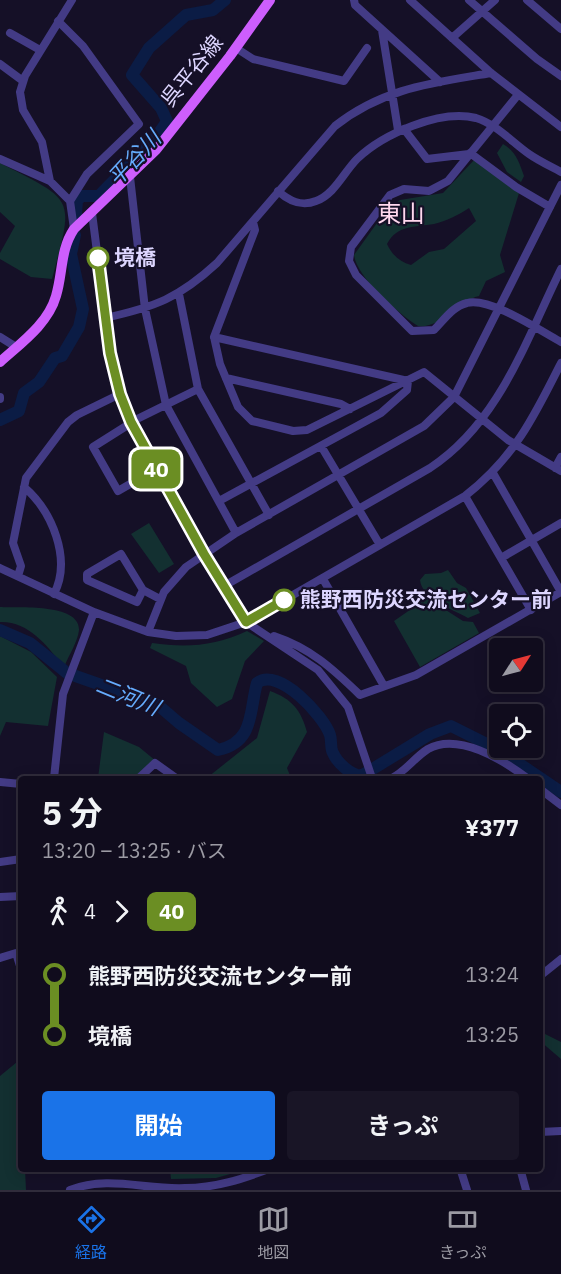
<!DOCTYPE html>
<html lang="ja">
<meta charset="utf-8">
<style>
:root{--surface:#100c1d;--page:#191526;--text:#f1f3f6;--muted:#9c9ba4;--line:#302c3b;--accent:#1a73e8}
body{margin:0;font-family:"IBM Plex Sans","Noto Sans JP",sans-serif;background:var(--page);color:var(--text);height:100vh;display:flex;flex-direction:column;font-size:22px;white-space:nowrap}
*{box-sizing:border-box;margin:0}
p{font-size:20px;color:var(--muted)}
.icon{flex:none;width:33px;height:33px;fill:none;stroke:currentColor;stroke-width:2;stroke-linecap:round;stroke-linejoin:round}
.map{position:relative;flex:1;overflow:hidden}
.side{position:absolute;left:18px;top:776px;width:525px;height:396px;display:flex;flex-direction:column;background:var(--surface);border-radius:6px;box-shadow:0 3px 15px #0003,0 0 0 2px var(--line)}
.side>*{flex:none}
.badge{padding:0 12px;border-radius:9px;font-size:21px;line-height:39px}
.needle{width:39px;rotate:54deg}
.fabs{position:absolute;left:489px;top:638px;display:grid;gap:12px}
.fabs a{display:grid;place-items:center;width:54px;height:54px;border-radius:6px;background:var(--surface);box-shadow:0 3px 15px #0003,0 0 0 2px var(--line);font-size:30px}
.map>.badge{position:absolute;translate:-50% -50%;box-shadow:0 0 0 3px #fff}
.legs{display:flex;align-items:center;gap:9px;height:66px;padding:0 24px;font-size:20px}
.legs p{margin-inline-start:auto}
.overview{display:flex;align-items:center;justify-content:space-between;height:102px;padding:0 24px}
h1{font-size:33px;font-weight:700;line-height:45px}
.primary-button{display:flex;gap:12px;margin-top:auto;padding:12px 24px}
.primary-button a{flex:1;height:69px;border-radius:6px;background:var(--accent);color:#fff;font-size:24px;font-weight:700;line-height:69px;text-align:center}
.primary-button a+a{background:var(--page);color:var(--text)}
ul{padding:0 24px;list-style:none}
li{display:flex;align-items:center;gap:21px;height:60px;font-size:22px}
li i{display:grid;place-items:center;width:9px;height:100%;margin:0 8px;background:currentColor}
li i::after{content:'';width:15px;height:15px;margin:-8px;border:4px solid;border-radius:50%;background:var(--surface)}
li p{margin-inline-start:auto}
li:first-child i{background:linear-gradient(#0000 50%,currentColor 0)}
li:last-child i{background:linear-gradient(currentColor 50%,#0000 0)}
.dock{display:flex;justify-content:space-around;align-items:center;height:84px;border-top:2px solid var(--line);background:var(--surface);font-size:16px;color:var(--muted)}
.dock a{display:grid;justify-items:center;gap:3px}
.dock .active{color:var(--accent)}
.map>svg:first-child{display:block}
.green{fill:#133031;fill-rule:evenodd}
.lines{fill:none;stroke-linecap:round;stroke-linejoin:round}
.river{stroke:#0b1c45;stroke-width:12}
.minor{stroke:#433b85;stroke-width:8}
.major{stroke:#cd5efd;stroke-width:10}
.line-1-casing{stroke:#fff;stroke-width:14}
.line-1{stroke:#6b8e23;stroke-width:9}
.stop-1-dot{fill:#fff;stroke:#6b8e23;stroke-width:3}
.labels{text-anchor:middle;stroke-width:4.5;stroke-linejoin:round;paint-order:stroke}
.street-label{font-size:21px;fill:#ddd6ff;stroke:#151027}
.stop-label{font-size:21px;font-weight:bold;fill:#ddd6ff;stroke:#151027;text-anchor:start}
.water-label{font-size:22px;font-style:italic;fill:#65acfd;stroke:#151027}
.quarter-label{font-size:24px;fill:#ffd8ee;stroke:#151027}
</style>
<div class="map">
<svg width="561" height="1190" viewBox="0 0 561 1190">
<rect width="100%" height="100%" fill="#151027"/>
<path class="green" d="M503,144c13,8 16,18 21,32l-3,6 -14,-10 -10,-19z
M475,159l44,34 -19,62 5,17 -19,9 -7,15c-21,5 -38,33 -61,30 -19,-12 -61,-48 -64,-71l33,-46 13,-9 43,-7zM469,208l7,13 -32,28 -15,3 -18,13c-11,-3 -19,-10 -24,-21 10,-19 28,-17 47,-20 12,-3 25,-9 35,-16z
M0,163c76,39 74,33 52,116l-21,-2 -31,-18v-6l15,-27 -15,-14z
M149,523l25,41 -15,9 -28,-39z
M448,570l9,13 9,5 14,25 -12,5c-16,-9 -46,-19 -48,-38l5,-6 16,-1z
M427,598l36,23 10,1 6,11 -59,34 -26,-46z
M0,607c18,1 80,-4 79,23 -1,11 -10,25 -14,35h-3c-15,-20 -34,-44 -62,-43z
M247,631l17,10 -19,20 -13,38 -15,8 -26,-24 -5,-17 -36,-18 2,-5c34,5 64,3 95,-12z
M0,636l31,16 26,25 -9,49 -42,-4 -6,14z
M270,691c22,8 31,19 37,41l-20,36 4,10 -83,-1 49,-39z
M104,732l35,15 17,14 -19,17h-39z
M542,1004l-1,28 20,10v17l-21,-18z
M17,1062l4,1v105l4,1 1,21h-26v-114z
M170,1169v-1l78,1 -32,9 -45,1z"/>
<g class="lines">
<path class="river" d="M76,215l1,-15 5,-4h17c22,-24 51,-47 68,-75l-6,-13 -29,-33 17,-27 37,-33 27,-5 12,-10
M0,420l19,-9 5,-18 15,-11 16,-24 7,-2 17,-29 4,-18 -12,-55 4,-19
M0,630l30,13 37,30 91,32 21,18 39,27c37,-8 31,-39 39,-67 21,-17 67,33 73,52 2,6 0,13 3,18 5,11 17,21 28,23l69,-42 21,-8 48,24 62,42"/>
<path class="minor" d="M354,0l1,5 85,77
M410,0l81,73 70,54
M469,0l68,59 24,17
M527,0l34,29
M58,21l25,25 56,78 -52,50 -17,27
M382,30l16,100
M10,33l30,17
M452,38l43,-38
M236,48l17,11 91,22 23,-33
M0,64l23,17
M517,96l-69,85 -19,10 -25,-2 -14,6 -39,52 -2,14 7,14 56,56 22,-1c10,-10 19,-24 33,-27 23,-6 72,27 94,39
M404,129l23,30 42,-5
M470,153l46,34 34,20
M0,159l50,22 20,20 4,28
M130,177l15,132 21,96 70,128
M50,181l-8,-39 -19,-32 -3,-18 5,-16 47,-76
M278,191c11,10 23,16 38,10 18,-6 28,-29 41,-42 26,-25 83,-50 119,-41 20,6 36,24 53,36 10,7 21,12 32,18
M92,213l18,140 10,41 17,42 109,186 72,48 30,37 24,71
M253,222l2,8 -41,107 6,27 18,43 14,14 41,10 14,-1 117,-58 84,68 53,31
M179,294l19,95 71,126
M105,318c50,-11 74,-20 112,-55l118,-137c48,-38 97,-43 156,-53
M0,337l16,10
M214,337l194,44
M226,378l115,26 9,5
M0,397v2
M131,422l67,-33
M131,423l-38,24 25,44 38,-22
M321,446l59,99
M555,468l6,-11
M493,473l68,119
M24,487c28,24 48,72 30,107
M465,496l66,114
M219,501l162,-88 26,-23 1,-9
M501,558l60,-35
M0,568l94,44 54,20 28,4 31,-1 39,-13 219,-126c49,-38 69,-79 96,-133
M18,576l3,-10 -8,-23 13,-65 42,-56 9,-7 43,-21
M323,579l61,107
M224,586l206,-118c69,-45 96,-128 131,-199
M143,590l-6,12 -50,-22v-6l34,-20 22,36 17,9
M148,632l16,-40 22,-25 50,-34 188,-107 30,-29 107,-212
M274,636c36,12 58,32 86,59l56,-20 145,-83
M54,778l9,-84 31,-82
M139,778l16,-15 21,15
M392,778c14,-7 23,-21 36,-29 30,-17 75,11 99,29
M0,782l21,2
M540,789l21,16
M0,862l21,-3
M0,897l21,-1
M0,958l16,-5 5,16
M540,976l21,-17
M540,1132l21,-1
M460,1168l7,22
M520,1168l6,22
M70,1190c38,-15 76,0 115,-2 30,0 58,-9 86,-20"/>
<path class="major" d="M0,362c21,-19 48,-38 56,-66 7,-23 4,-46 18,-67l82,-79 74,-94 40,-56"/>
</g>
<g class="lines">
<defs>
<path id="line-1" d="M98,258l12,95 10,41 11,28 73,132 42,68 38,-22"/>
</defs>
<use href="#line-1" class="line-1-casing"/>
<use href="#line-1" class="line-1"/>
</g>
<g class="stop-1-dot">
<circle cx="98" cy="258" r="10"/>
<circle cx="284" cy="600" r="10"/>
</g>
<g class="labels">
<g class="street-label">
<text transform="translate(192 71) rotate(-51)" y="7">呉平谷線</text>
</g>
<g class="stop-label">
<text x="114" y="265">境橋</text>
<text x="300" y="607">熊野西防災交流センター前</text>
</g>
<g class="water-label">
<text transform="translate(134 158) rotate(-47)" y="8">平谷川</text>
<text transform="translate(128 696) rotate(22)" y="8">二河川</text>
</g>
<g class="quarter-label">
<text x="401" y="222">東山</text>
</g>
</g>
</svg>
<div class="fabs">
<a><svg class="needle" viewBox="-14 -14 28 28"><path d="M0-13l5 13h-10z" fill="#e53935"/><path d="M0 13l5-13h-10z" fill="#9c9ba4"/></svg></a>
<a><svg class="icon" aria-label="locate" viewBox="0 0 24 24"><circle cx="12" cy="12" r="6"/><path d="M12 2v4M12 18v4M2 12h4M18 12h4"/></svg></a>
</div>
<b class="badge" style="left:156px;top:469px;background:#6b8e23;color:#fff">40</b>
<section class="side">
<div class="overview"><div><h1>5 分</h1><p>13:20 – 13:25 · バス</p></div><b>¥377</b></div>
<div class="legs"><svg class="icon" aria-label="walk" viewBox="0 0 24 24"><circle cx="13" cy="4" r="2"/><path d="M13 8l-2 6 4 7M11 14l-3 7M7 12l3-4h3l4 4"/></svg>4<svg class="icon" aria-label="forward" viewBox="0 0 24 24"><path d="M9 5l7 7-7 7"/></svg><b class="badge" style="background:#6b8e23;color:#fff">40</b></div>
<ul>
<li><i style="color:#6b8e23"></i><b>熊野西防災交流センター前</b><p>13:24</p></li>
<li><i style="color:#6b8e23"></i><b>境橋</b><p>13:25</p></li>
</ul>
<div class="primary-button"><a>開始</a><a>きっぷ</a></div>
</section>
</div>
<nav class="dock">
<a class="active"><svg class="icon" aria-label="directions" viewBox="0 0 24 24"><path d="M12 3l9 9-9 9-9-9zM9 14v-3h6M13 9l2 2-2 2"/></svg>経路</a>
<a><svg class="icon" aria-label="map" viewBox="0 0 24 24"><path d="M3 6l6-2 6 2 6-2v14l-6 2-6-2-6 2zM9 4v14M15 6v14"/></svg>地図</a>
<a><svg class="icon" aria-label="tickets" viewBox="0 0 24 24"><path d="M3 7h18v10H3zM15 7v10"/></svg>きっぷ</a>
</nav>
